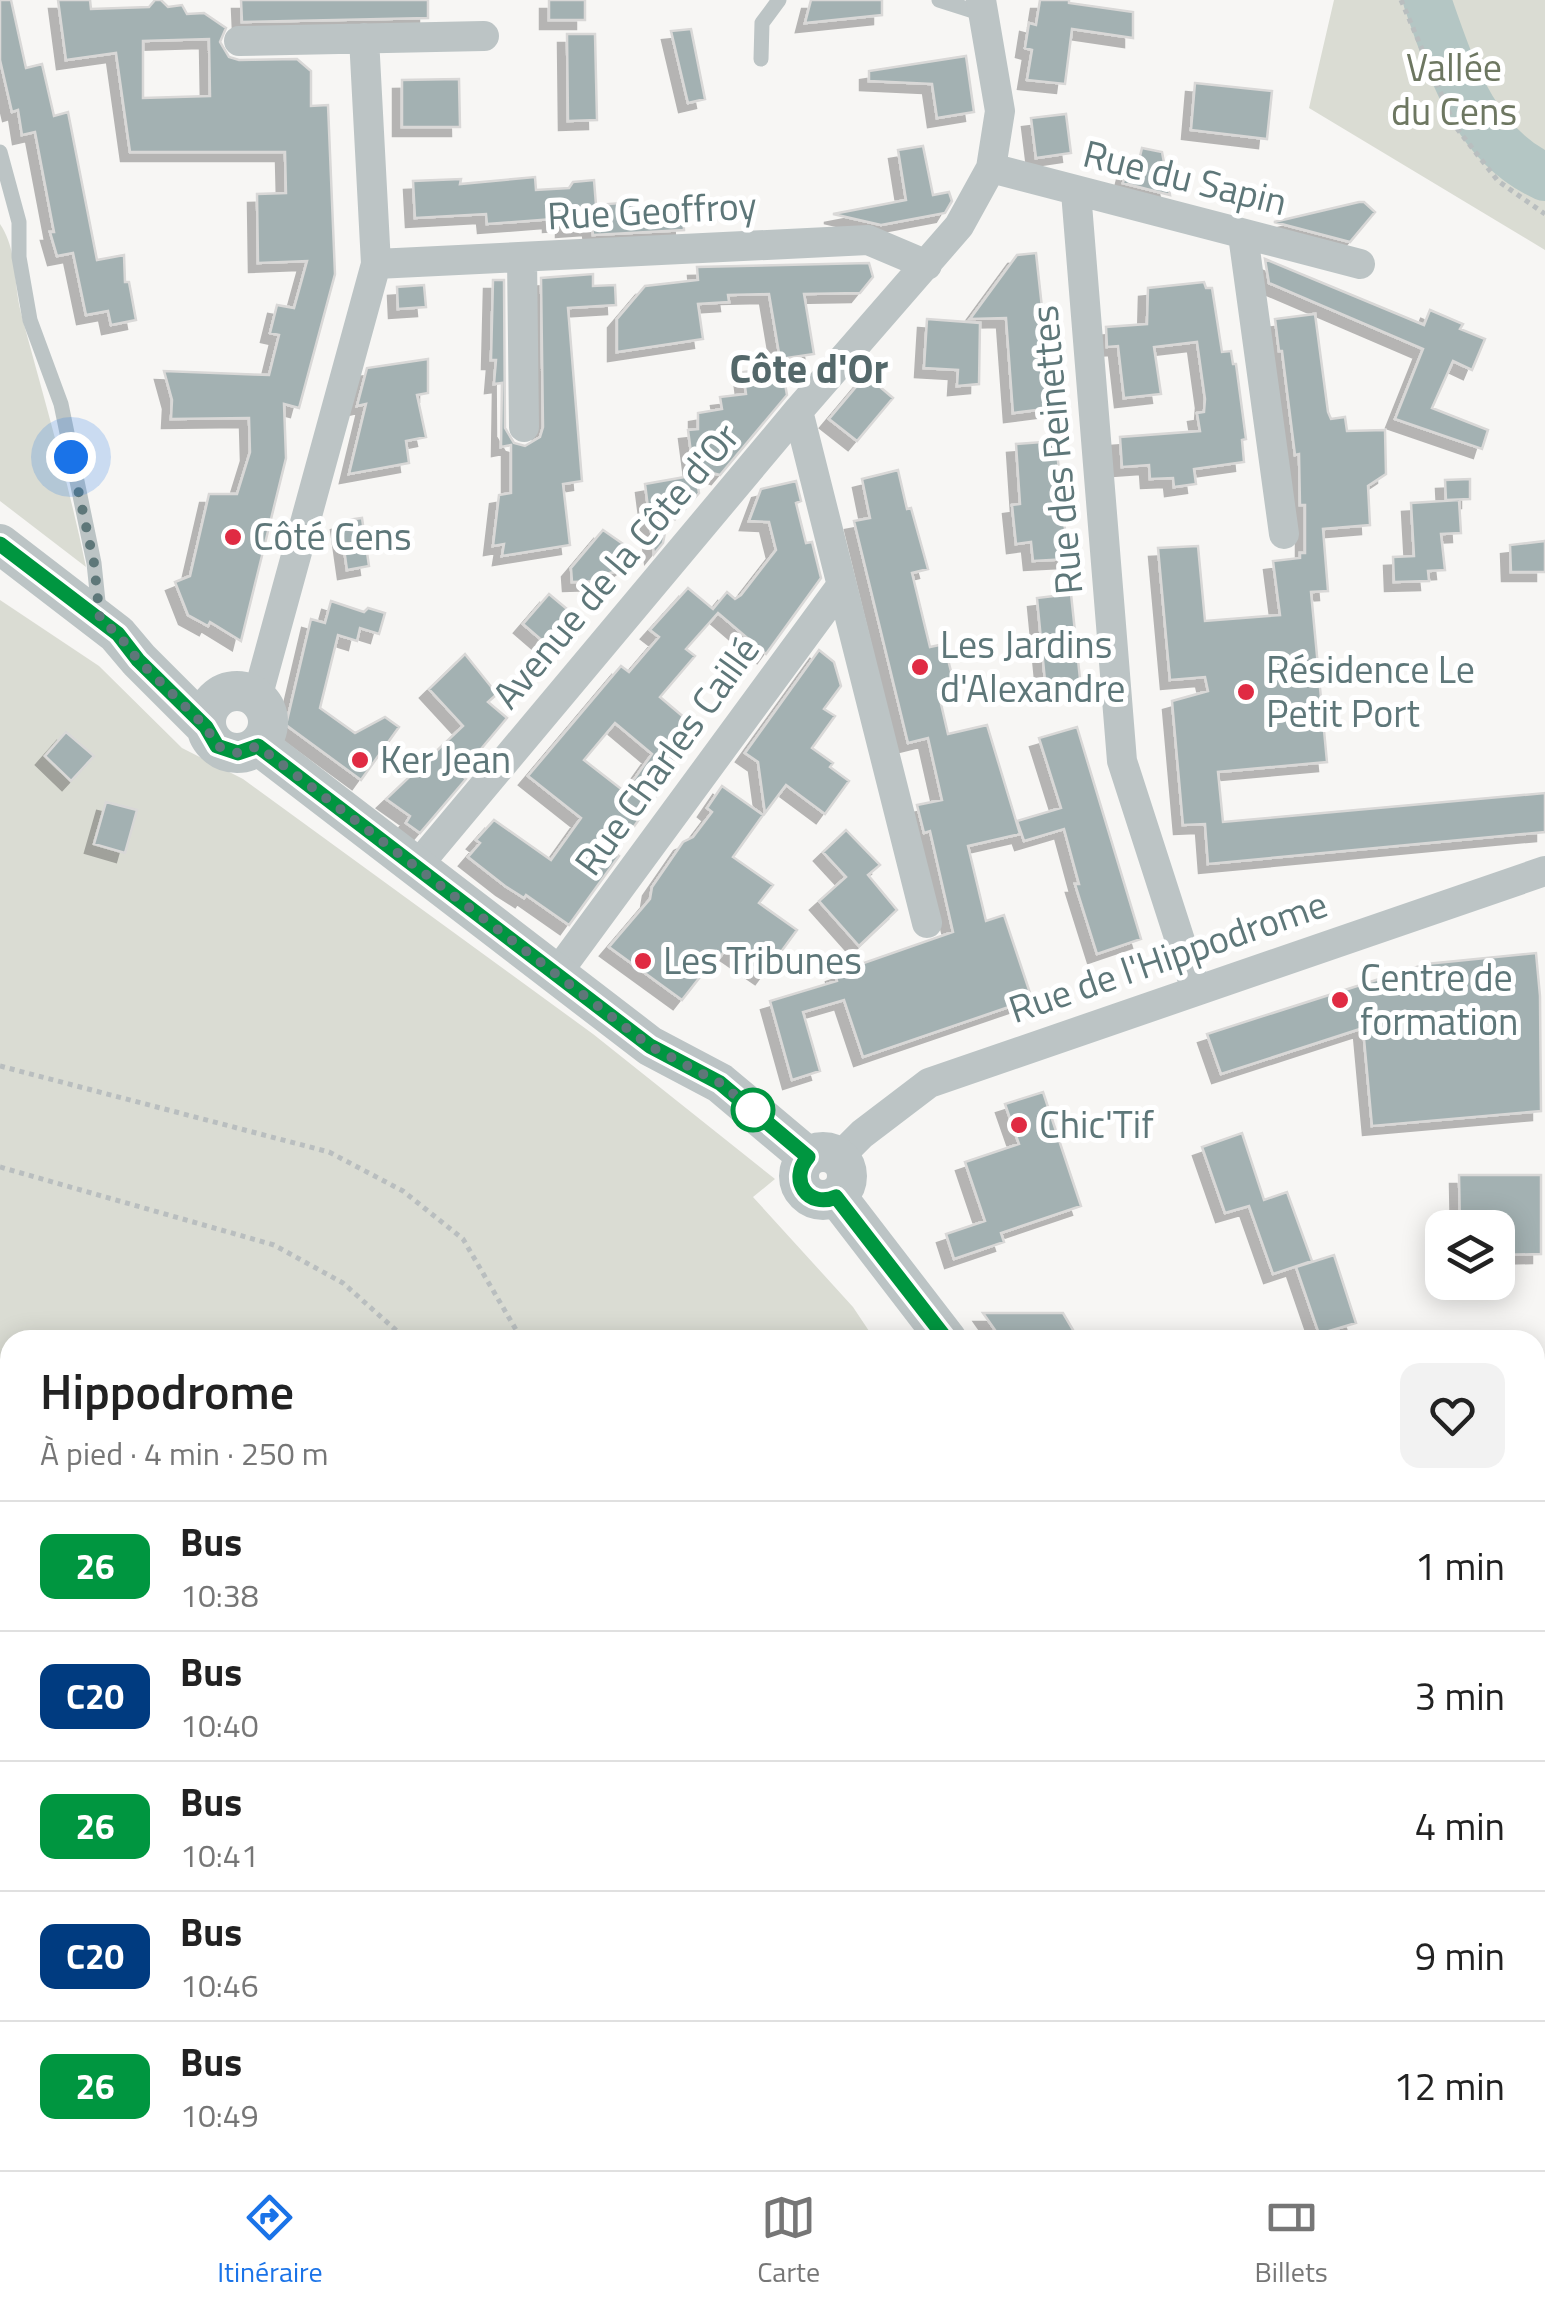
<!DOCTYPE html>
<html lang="fr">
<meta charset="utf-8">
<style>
:root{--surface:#fff;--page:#f2f2f2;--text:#222;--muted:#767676;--line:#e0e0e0;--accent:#1a73e8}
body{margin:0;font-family:"Titillium Web",sans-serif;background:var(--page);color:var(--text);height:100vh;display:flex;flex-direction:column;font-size:38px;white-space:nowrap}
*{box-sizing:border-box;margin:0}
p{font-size:32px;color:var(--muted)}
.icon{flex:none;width:55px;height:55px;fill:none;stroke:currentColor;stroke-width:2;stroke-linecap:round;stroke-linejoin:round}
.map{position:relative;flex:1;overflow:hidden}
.side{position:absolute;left:0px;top:1330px;width:1545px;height:840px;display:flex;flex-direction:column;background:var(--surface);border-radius:30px 30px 0 0;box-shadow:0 5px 25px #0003}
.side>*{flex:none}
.badge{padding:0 20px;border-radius:15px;font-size:35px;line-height:65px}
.fabs{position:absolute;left:1425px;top:1210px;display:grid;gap:20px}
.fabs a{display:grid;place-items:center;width:90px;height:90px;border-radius:20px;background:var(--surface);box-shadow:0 5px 25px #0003;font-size:50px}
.you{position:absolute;width:50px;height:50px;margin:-25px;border:8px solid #fff;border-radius:50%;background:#1a73e8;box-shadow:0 0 0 15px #1a73e833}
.map>.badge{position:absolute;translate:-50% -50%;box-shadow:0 0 0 5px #fff}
.round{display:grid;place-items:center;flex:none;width:105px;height:105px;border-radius:20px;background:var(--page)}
.overview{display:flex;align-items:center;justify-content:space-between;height:170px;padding:0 40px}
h1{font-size:48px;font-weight:600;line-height:75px}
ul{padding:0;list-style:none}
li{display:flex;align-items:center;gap:30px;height:130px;padding:0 40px;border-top:2px solid var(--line)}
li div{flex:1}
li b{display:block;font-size:38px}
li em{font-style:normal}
li .badge{min-width:110px;font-weight:700;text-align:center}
.tabs{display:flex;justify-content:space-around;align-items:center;height:140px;border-top:2px solid var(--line);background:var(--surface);font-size:28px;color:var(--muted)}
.tabs a{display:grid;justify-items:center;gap:5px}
.tabs .on{color:var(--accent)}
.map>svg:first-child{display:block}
.green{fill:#dadcd3}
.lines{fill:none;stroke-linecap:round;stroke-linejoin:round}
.river{stroke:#b4c6c4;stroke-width:48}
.building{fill:#a3b1b2;stroke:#d9d8d7;stroke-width:2.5;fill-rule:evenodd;filter:url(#shadow)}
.path{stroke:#b9bebf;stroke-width:5;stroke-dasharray:5 5;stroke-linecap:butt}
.service{stroke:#bcc4c5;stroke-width:15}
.minor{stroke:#bcc4c5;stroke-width:30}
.tertiary{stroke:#bcc4c5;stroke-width:40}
.line-casing{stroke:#fff;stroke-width:22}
.line{stroke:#009640;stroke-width:15}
.walk{stroke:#5e7779;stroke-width:10;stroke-dasharray:0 18}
.poi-dot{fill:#e02b43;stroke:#fff;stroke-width:4}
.stop-dot{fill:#fff;stroke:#009640;stroke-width:5}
.labels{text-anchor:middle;stroke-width:10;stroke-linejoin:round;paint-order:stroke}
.park-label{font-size:38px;fill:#6d7761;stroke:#fff}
.street-label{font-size:38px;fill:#5e7779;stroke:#fff}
.poi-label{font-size:38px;fill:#5e7779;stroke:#fff;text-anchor:start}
.neighbourhood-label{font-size:40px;font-weight:bold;fill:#54686a;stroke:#fff}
</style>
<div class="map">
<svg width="1545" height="2170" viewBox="0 0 1545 2170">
<defs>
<filter id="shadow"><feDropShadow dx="-9" dy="9" stdDeviation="0" flood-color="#0004"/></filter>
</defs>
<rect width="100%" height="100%" fill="#f7f6f4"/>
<path class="green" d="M1334,0h211v250l-236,-142z
M0,224c18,27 13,58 21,89 23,86 47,167 65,254l-86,-66z
M0,600l99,66 83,82 61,31 350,255 182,145 -22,18 100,110 22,33h-865v820h1212l4,10h-1226z"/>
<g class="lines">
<path class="river" d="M1427,0c24,68 47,145 118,177"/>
</g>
<path class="building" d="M0,0h11l15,68 16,-4 12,52 14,-4 29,148 27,-5 1,27h4l7,38 -25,5 -3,-14 -22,4 -13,-62 -16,3 -7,-24h4l-19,-100 -13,3 -4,-25 -6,2 -12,-52z
M58,0h32l1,9 58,-2 6,-7h6l7,7 14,-2 5,9 17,-1 22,15 -6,14 9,15 10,3 58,-1 14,12v35l17,-1 7,169 -36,134 -15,-4 2,54 -45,183 -31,-19 -2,4 -20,-11 -13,-33 15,-6 19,-82h28l13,-42 -1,-34 -78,1 1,-19 -8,-29 105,4 10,-40 -9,-2 7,-28 17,3 13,-47 -49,2 -1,-69 29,-1 -1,-41h-155l-14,-99 -50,7zM209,39l1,57 -67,2v-57z
M241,0h187v18l-186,4z
M549,0h36v20h-36z
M811,0h71v15l-77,8z
M1040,0h29v3l64,9v26l-61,-9 -7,55 -38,-4 5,-30 -7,-2 4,-25 7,2z
M691,29l14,70 -17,4 -17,-72z
M567,34h28l2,86 -29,1z
M966,56l8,56 -37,6 -5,-34 -63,-3v-10z
M459,79l1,48h-58v-47z
M1195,83l77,8 -5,48 -76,-9z
M1066,114l5,39 -35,5 -5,-40z
M923,146l10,49 16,-3 3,9 -7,12 -64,12 -48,-11 73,-14 -8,-50z
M1142,148l20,4 8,43 -47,-12 3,-12 10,2z
M535,177l1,13 33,-2 4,-6 21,-2 2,25 38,-3v10l49,-4 1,22 -91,5 -1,-9 -27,2v-6l-13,1v-4l-65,5 -1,-10 -71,4 -2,-37 48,-2 -1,5z
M1359,202h5l11,10 -25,30 -76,-20z
M1036,253l17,155 -40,5 -7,-95 -36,1 47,-64z
M1265,259l159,66 6,-15 33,14 -3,5 25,10 -13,31 -19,-9 -21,47 56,22 -6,19 -87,-30 28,-70 -154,-66z
M869,263l4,14 -13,16 -56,1 10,60 -34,5 -11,-65 -41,1 1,7 -31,2 5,35 -86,13v-33l28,-33 53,-6 -1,-13z
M593,274v12l22,-1 1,20 -48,3 14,173 -19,3 7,61 -68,11 2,-12 -11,2 6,-51 12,-2v-48l-10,2 1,-64 -8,1 2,-24h-5l2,-80h11l1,148 9,15 11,3 15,-9 3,-10 -2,-149z
M1204,282l2,6h6l10,64 9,-1 2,13h3l10,75 -4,1 2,22 -50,7 2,15 -22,3 -1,-9 -23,1 -1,-14 -27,2 -2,-30 80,-6 -3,-18 7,-1 1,-13 -8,-57 -43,5 7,47 -37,4 -6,-52 -11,1 -1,-20 41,-3 1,-36z
M424,285l2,22 -28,2 -1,-22z
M1315,314l13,98 3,7 14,-2 2,14 38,-1 1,44 -18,12 2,39 -47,4 5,62 -17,1 16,170 -109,10 5,50 322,-29v39l-337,32 -3,-40 -22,1 -11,-124 36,-10 -3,-14 -35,3 -12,-132 40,-2 7,75 75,-6 -7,-54 27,-3v-5h5v-48h-5l-1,-51 -4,1 -13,-104h-3l-4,-32z
M927,319l53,4 -1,61 -22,2 1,-16 -34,-2z
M428,359v34l-11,2 9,42 -20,4 3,22 -60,11 17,-70 -9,2 10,-38z
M782,367l5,28 -67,80 -27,-7 -5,-38 10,-1v-16l24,-4 -2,-12 26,-3 -3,-22z
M866,375l27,23 -36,43 -28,-22z
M1056,441l12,118 -35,2 -2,-19 -15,2 -4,-39 8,-1 -4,-60z
M898,470l9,39 4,-1 17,61 -16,4 18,74 14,-3 11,43 -17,4 10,43 39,-9 33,109 -52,12 18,75 18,-6 28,84 -169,58 -19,-57 -41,12 17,59 -28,9 -22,-79 67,-20 -2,-8 118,-41 -23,-101 -6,2 -7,-28 25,-5 -14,-62 -20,5 -54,-222 16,-3 -8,-39z
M696,475l3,18 -15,17 -14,-3 -7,36 -9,11 -9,-70z
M1470,479v20l-24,1 -1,-20z
M796,481l5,20 -5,2 10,40 6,-1 9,36 -55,76 -48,-41 -32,36 9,7 -35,41 39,33 -31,37 5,5 -58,81 4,3 -50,69 -43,-30 -2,3 -19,-12 -37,-29 12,-14 -4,-3 18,-20 57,40 30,-42 -53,-42 93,-110 8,6 30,-35 -9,-7 38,-42 25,21 14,-17 8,7 6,-4 35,-45 -7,-28 -20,-1 12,-32zM615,723l37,31 -27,38 -41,-32z
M1459,500l2,33 -20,1 4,36 -17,1 1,10 -35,1 -1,-25 21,-1 -3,-53z
M362,518l7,48 -22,4 -7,-49z
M603,530l36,25 -22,16 -14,4v6l-31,1 -1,-14z
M1545,541v31h-34l-1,-27z
M549,594l31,26 -27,30 -30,-26z
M1071,594l10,94 -35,3 -9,-93z
M331,601l33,11 4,-4 17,5 -6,21 -19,-6 -3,13 -19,-6 -18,73 35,25 30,-16 14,10 -38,53 -75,-55 25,-106 14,4z
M819,650l15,12 7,24 -17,23 11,7 -23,32 21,15 -3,4 19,14 -24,33 -39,-29 -21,28 -7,-51 -13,-9z
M465,654l32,40 -9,8 19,16 -47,56 6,5 -46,54 -14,-10 4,-7 -24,-17 77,-73 -34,-37z
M1077,727l64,212 -44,15 -22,-70h4l-15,-55 -40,12 -7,-20 44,-13 -22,-70z
M66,732l28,24 -23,25 -26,-25z
M722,786l41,29 -30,42 40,28 -14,18 38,27 -33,45 -38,-26 -12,16 -3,-2 -29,37 -73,-53 41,-48 2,-12 31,-45 10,-5 19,-25 -5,-4z
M106,802l31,8 -12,43 -31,-9z
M846,830l34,35 -12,10 29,35 -38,36 -40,-45 27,-24 -23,-25z
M1536,953l4,43 1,115 -169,15 -9,-98 -142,46 -14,-40 219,-70z
M1043,1092l38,114 -80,27 3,9 -50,17 -8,-25 39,-13 -20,-59 54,-18 -14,-40z
M1242,1133l22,67 23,-8 25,69 -39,13 -24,-68 -24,7 -23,-66z
M1459,1175h82v79l-43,1v-27h-38z
M1334,1255l22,68 -37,11 -23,-67z
M983,1313h80l16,27h-77z"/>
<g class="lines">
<path class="path" d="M1401,0l54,126 43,55 47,33
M0,1066l329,86 74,39 60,48 59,101
M0,1167l274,78 69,38 64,57
M812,2160l26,10
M962,2160v10
M205,2170l23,-10
M398,2170l15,-10
M613,2170l8,-10
M1147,2170l1,-10"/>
<path class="service" d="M939,0l44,14
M761,59l1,-36 17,-23
M0,152l19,70v35l11,63 31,84 33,159 5,48
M0,1820l10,16
M0,2011l10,-6"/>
<path class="minor" d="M239,41l245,-5
M991,168l369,96
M1076,192l46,569 74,229
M1243,235l41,299
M522,257l2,170
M376,264l492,-24 59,25
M798,411l129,512
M257,698l119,-434 -12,-226
M417,866l381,-455 161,-185 32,-58 9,-57 -19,-111
M557,973l285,-388
M839,1157l23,-23 67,-51 616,-212"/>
<path class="tertiary" d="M0,544l117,90 22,26 67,67
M206 722a31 31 0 1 1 62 0a31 31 0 1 1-62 0Z
M258,745l392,301 70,37 88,74
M799 1176a24 24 0 1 1 48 0a24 24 0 1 1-48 0Z
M837,1197l110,143
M1288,2160l4,10"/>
</g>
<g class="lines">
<defs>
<path id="line" d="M0,544l118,90 20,26 68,67 11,19 21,7 20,-7 392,300 70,37 88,74c-20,23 0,52 28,40l111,143"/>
</defs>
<use href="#line" class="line-casing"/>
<use href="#line" class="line"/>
<path class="walk" d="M71,457l23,106 6,57 18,14 20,26 68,67 11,19 21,7 20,-7 392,300 70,37 33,27"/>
</g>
<g class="poi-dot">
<circle cx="233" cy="537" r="10"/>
<circle cx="920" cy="667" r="10"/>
<circle cx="1246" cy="692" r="10"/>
<circle cx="360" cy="760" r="10"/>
<circle cx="643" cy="961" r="10"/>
<circle cx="1340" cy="1000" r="10"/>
<circle cx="1019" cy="1125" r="10"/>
</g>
<circle class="stop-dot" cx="753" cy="1110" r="20"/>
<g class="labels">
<g class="park-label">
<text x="1454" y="81">Vallée<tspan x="1454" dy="44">du Cens</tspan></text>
</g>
<g class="street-label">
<text transform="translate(1185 178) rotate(14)" y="13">Rue du Sapin</text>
<text transform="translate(652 211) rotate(-3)" y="13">Rue Geoffroy</text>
<text transform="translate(1057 450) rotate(-95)" y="13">Rue des Reinettes</text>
<text transform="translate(616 566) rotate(-50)" y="13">Avenue de la Côte d'Or</text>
<text transform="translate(667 756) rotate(-54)" y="13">Rue Charles Caillé</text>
<text transform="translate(1168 957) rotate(-19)" y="13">Rue de l'Hippodrome</text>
</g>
<g class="poi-label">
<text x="253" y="550">Côté Cens</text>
<text x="940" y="658">Les Jardins<tspan x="940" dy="44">d'Alexandre</tspan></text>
<text x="1266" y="683">Résidence Le<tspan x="1266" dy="44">Petit Port</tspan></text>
<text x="380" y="773">Ker Jean</text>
<text x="663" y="974">Les Tribunes</text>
<text x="1360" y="991">Centre de<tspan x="1360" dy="44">formation</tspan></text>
<text x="1039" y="1138">Chic'Tif</text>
</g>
<g class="neighbourhood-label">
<text x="809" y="383">Côte d'Or</text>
</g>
</g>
</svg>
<div class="fabs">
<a><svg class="icon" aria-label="layers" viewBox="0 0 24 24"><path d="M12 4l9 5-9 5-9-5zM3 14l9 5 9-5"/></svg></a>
</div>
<div class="you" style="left:71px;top:457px"></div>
<section class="side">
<div class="overview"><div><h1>Hippodrome</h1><p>À pied · 4 min · 250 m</p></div><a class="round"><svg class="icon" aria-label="heart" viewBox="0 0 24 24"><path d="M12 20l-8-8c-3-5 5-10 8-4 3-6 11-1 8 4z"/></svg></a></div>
<ul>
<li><span class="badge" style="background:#009640;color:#fff">26</span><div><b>Bus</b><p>10:38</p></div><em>1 min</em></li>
<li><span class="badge" style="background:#003b80;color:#fff">C20</span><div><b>Bus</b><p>10:40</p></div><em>3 min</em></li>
<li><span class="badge" style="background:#009640;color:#fff">26</span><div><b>Bus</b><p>10:41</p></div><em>4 min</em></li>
<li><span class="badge" style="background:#003b80;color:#fff">C20</span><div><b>Bus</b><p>10:46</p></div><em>9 min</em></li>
<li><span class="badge" style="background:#009640;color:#fff">26</span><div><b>Bus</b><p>10:49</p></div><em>12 min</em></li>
</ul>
</section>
</div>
<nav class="tabs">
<a class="on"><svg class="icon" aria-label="directions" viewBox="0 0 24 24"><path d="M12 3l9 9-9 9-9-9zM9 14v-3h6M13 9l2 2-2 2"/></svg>Itinéraire</a>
<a><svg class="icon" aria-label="map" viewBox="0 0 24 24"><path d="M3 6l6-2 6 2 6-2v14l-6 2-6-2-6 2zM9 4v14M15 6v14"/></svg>Carte</a>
<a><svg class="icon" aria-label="tickets" viewBox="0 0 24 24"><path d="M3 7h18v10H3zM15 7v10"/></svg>Billets</a>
</nav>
